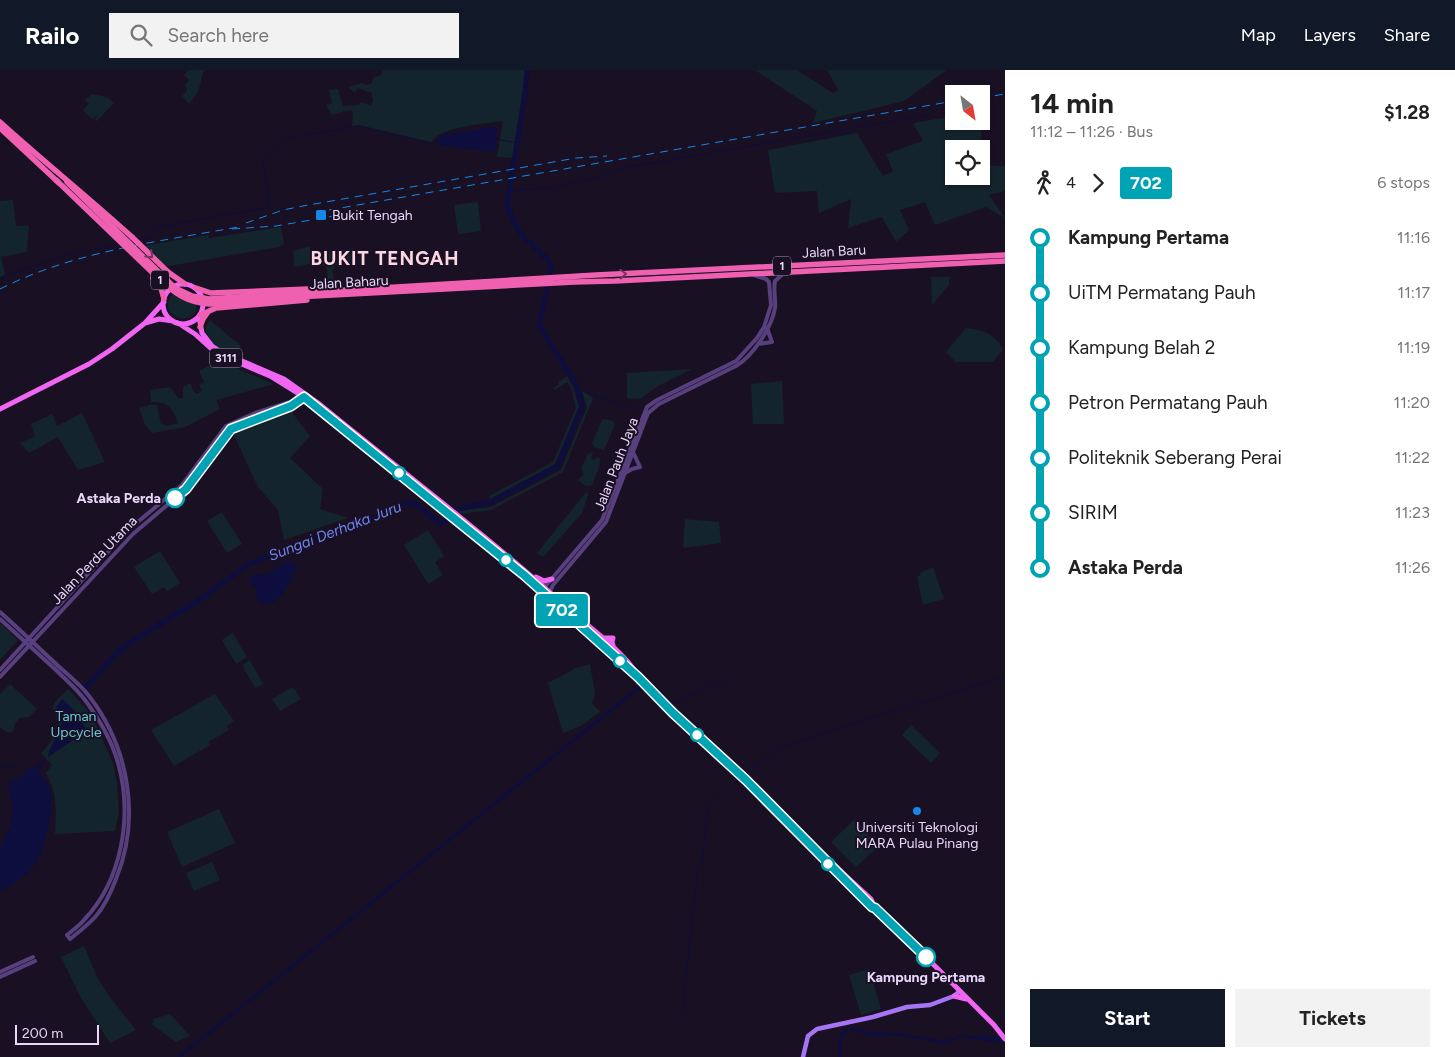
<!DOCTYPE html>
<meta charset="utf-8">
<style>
:root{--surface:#fff;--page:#f2f2f2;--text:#222;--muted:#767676;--accent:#111827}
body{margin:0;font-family:Figtree,sans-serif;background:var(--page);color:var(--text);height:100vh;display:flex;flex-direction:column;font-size:19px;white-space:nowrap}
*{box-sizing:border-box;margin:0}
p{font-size:16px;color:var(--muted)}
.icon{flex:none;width:28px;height:28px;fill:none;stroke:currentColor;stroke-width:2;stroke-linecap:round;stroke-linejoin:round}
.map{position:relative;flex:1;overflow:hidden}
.side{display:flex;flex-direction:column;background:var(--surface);width:450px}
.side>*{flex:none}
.badge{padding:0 10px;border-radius:4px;font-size:18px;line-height:32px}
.needle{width:32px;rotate:149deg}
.controls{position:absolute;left:945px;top:15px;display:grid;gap:10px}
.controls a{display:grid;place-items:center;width:45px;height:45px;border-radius:0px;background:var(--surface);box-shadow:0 1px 4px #0004;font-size:25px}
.scale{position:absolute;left:15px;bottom:12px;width:84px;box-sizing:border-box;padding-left:5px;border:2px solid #e8d6fb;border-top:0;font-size:14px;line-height:18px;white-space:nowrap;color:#e8d6fb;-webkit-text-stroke:4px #1a1023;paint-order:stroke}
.map>.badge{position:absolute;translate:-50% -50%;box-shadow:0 0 0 2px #fff}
.legs{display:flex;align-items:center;gap:8px;height:55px;padding:0 25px;font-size:16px}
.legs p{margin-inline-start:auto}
.head{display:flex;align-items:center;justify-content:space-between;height:85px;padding:0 25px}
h1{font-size:28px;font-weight:700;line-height:38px}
.cta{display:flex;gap:10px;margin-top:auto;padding:10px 25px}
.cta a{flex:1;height:58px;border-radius:0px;background:var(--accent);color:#fff;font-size:20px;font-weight:700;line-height:58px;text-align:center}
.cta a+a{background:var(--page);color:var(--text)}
ul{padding:0 25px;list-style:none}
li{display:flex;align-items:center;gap:18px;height:55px;font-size:19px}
li i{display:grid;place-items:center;width:8px;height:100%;margin:0 6px;background:currentColor}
li i::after{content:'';width:12px;height:12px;margin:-6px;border:4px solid;border-radius:50%;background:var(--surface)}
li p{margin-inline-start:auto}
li:first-child i{background:linear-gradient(#0000 50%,currentColor 0)}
li:last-child i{background:linear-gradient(currentColor 50%,#0000 0)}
header{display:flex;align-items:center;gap:30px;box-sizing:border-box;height:70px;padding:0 25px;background:var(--accent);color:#fff}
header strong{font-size:24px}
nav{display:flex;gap:28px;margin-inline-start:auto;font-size:18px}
.search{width:350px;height:45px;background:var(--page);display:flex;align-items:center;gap:12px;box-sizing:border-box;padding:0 18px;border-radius:0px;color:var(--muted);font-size:19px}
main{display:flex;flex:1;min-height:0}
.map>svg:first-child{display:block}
.green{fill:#14242c}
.water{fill:#0e0e3e}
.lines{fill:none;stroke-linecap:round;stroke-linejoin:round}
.stream{stroke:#0e0e3e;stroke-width:1}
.canal{stroke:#0e0e3e;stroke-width:3}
.river{stroke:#0e0e3e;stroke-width:5}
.tertiary{stroke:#583f7e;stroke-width:4}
.secondary{stroke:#a675f3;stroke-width:4.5}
.primary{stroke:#f066f2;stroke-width:5}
.trunk{stroke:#f060b0;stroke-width:5.5}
.rail{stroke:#1487e9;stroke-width:1;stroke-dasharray:8 6;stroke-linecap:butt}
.trunk-bridge{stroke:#f060b0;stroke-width:5.5}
.oneway{stroke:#7a3462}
.line-1-casing{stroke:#fff;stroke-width:11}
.line-1{stroke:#00a3b4;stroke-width:8}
.poi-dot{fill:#1487e9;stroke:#1a1023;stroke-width:2}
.stop-1-dot{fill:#fff;stroke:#00a3b4;stroke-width:2.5}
.labels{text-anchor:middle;stroke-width:4;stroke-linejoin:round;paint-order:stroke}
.shield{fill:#1a1023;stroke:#aa9bba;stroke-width:1}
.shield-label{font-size:12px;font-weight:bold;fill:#e8d6fb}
.poi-label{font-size:14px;fill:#e8d6fb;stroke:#1a1023;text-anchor:start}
.street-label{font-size:14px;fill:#e8d6fb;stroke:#1a1023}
.stop-label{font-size:14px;font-weight:bold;fill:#e8d6fb;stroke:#1a1023;text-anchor:end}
.park-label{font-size:14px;fill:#68c9d5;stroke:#1a1023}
.water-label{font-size:15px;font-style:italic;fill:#6d84f2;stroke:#1a1023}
.district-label{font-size:19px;font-weight:bold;letter-spacing:1px;fill:#fcd7e1;stroke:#1a1023}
</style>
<header>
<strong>Railo</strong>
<div class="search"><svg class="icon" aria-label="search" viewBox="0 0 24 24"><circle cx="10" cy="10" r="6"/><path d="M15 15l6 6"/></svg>Search here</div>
<nav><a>Map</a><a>Layers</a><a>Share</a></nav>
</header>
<main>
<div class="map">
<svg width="1005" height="987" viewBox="0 0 1005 987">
<rect width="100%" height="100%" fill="#1a1023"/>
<path class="green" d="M189,0h15l-6,22 -9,12 -7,-8 5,-5v-3l-2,-3 4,-5 -5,-5z
M382,0h144l-13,88 -16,-1 6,-36c-18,3 -62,5 -72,21l-72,-17 -7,1 1,-13 -2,-3 -7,1 -12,4 -6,-10 6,-2 -3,-13 9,-1 5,17 16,-1 2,-3 10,4 2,-5 -2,-10 -3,1 -10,-4 -4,4 -6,-5 14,-4 4,2 5,-1 3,-7 6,-1 2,-2z
M755,0h42l36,23 5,-3 -11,-20h120l-43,31 -91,22 4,-12z
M92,24l15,3 7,6 -17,18 -2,-2 3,-5 -6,5 -9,-9 6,-6 -4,-4z
M981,40h2l-3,39h-26v27h27v-11l24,1v25l-16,4 16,23 -19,-11 -51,18 -10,-23 -25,8 9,20 -13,12 -14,-25 -34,11 3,-29 -32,14 -2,-22 -42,2 -7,-43 89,-17 26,43 10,-5 -7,-17 37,-13 -10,-18 41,-7v5h27z
M13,130l3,26h13l-2,26 -26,5 4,18 -5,2v-76z
M478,132l3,29 -23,3 -4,-29z
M281,157l3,17 -5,3 -110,19 -7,-2 -19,-18 65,-11 1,3z
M310,176l2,11 6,-1v-2l35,-6 1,14 -20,4 1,3 -3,1 3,15h-6l-3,-20 -5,1 -1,-4 -26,5 -1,-16z
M931,207h18v8l-17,20z
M175,222l22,9c2,33 -47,13 -22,-9z
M210,250l31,26 -5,10c-13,-6 -32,-12 -30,-30z
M966,258c17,2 29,5 37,22l-10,12h-37l-10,-10z
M218,291l56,23 -58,16 4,9 -35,18 -33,6 -7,-8 -6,-17 10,-3h8l4,19 7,2 10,-3c-5,-15 -10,-22 -27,-21l-1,-12 20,-3 9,12 4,-1v-11l7,-4 4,9 4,2 4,-4 -3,-5 5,-3 -5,-11z
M692,299l-34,17 -18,13 -13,-1v-25z
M567,306l6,11 6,20 -24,57 -65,35 -1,-3 64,-34 23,-54 -5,-20 -4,-6 -12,8 -2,-2 6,-4 -1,-2z
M782,311l2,43h-31l-2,-40z
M582,321l11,7 -30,74 -72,38 -29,4 -3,-3 32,-4 70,-37 26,-63z
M291,341l19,25 -20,22 33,31 -3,20 28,9 -64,22 -6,-30 -20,-23 -25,-54z
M82,343l23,49 -27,8 -20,-33 -29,16 -9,-10 15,-7 -4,-12 21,-10 5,12z
M605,349l8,2 2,4 -11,25 -10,-3 -2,-4 10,-23z
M592,382l1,1 -2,6 4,1 2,-3 3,1 -1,10 -7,17c-6,3 -9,-1 -14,-5l6,-6 -3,-6 7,-14z
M587,421l1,4 -6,18 -38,43h-3l-4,-3z
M222,442l20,32 -15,9 -20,-32z
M685,449l34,3 2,21 -38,5z
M428,460l16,26 -9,6 8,13 -15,9 -24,-39z
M160,481l20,32 -13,8 -3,-4 -12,7 -18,-27z
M933,497l11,32 -21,6 -6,-28 4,-2 -1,-2z
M0,553l18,17 -18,20z
M233,563l14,24 -11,7 -14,-24z
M250,590l13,24 -8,4 -13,-23z
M590,594l5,30 -3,9 8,9 -19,14 -18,7 -15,-50 28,-15z
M10,614l27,25 -8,8 -9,1 -5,6 -2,8 -5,1 -8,-6v-33z
M293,617l8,12 -21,12 -8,-12z
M68,619l23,25 22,49 4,21 2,28 -4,19 -60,3c1,-24 3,-39 -9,-61l6,-8 -11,-12c6,-5 18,-22 18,-30 -1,-7 -9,-12 -5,-19 2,-5 10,-10 14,-15z
M215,624l19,27 -7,5 2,4 -21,12 2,3 -36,21 -23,-36z
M911,655l29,28 -9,10 -29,-28z
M219,739l16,34 -53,24 -15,-35z
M854,750l25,26 -23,21 -25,-25z
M212,792l8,18 -26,11 -8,-18z
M84,876l13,31 12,19 27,34 -26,13 -29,-45 -20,-41z
M869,899l12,40 -20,6 -12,-40z
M170,944l20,22 -14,6 -25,-18 3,-2 -1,-3z"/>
<path class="water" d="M493,57h3l1,3 -2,20 -2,2 -52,-6 -5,-5 7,-6z
M285,492h6l6,5c-5,14 -23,50 -41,32l1,-11 -9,-7c6,-9 11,-6 19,-7 6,-1 12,-9 18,-12z
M62,629l12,11 13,21 -39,26c1,-16 23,-29 8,-46l1,-5z
M45,689l1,1 -7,9 -1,4c26,14 8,76 -6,95 -8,10 -20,18 -32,23v-44l11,-23 1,-11v-11l-4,-17 2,-5 15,-4 -1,-6 13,-4z
M854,957l15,5 30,1 40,7 11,-1 9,-4 46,2v7l-44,-7 -15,7 -53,-9c-7,2 -19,2 -26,0 -8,-3 -16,-7 -24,0l-2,22h-3l2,-24 6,-4z"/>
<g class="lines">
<path class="stream" d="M496,69l21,4
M511,121l41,-4 46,-9 31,-11 299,-52
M150,168l8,-11 112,-20 -7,-45 25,-24 70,-12 73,18 5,-2
M137,170l14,-3
M0,209l65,-24 54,-11
M578,319l62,23
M659,619l9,11 6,3 51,-23
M0,696l18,2
M745,704l36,-27 224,-71
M729,717l13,-11
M682,944l16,-147 4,-5 5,-46 2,-8 4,-6 12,-11"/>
<path class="canal" d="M179,987l461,-370"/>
<path class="river" d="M527,0l-2,23 -18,112 7,18 7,11 28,27 2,4 -2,10
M86,617l34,-38 81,-50 46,-34 39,-17 97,-34 22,-11 11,1 23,19h4l14,-14 34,-7 67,-36 24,-60 -5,-20 -37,-59v-9l8,-33"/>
<path class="tertiary" d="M758,274l14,-2 -5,-14
M625,403l7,-4 8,-2 -7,-15
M543,519l59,-69 45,-113 10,-7 79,-39 21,-23 7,-11 7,-22 -2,-23 -3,-3 -12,-4
M548,525l5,-10 53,-63 42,-109 11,-9 77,-38c17,-10 36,-39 39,-58 1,-9 -2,-18 0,-27l9,-8
M0,542c19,17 38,35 56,52 11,10 24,20 33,32 40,52 52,122 27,183 -5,13 -11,27 -20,37 -8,9 -17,16 -26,23l-3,-4c6,-5 12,-9 17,-15 38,-40 49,-104 34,-157 -6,-22 -19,-44 -33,-63 -8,-11 -19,-20 -29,-30 -19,-17 -37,-34 -56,-51
M0,600l128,-140 54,-45 44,-59 29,-13 38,-12 6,-7
M0,607l133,-143 53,-45 43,-58 29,-13 33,-12 13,-9
M0,902l33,-15
M0,907l35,-16"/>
<path class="secondary" d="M803,987l5,-21 9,-7 56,-12 34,-10 23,-2 24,-9 6,-5"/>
<path class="primary" d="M163 234a20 20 0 1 1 40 0a20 20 0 1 1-40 0Z
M199,247l3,16 10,13 9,6 63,27 34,24c83,68 168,132 247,203 22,20 57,44 72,68
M145,253l19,-21
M178,253l17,11 21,19 54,23 29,18 225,181 114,102 35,36 76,69 123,125 3,1 62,60 57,57 11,14
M0,339l89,-45 23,-15 33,-26 14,-4 14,2
M536,507l8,4 8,-2
M602,568h11l-1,4 2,7
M822,784l49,45 4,9
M954,926l12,3"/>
<path class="trunk" d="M0,52c43,39 89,76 132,115
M0,58l59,55
M168,202l17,12
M153,208l8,10 3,11
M196,218l15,5 97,-4
M296,223l300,-18 409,-20
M296,227l278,-15 41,-1 390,-20
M200,245l16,-7 91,-8
M200,257l3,-8 5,-7"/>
<path class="rail" d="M981,28l24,-4
M329,140l625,-109
M246,153l37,-13 20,-4 273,-48 31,-2
M232,159l44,-3 64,-11
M0,219c75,-38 157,-47 238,-62"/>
<path class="trunk-bridge" d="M56,110l102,98c16,15 30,25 52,26l86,-7
M67,112l108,106 17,8 17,3 87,-6
M132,167l36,35"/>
</g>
<defs><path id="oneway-chevron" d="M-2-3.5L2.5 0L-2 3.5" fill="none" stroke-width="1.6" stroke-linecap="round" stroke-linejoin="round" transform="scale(1.25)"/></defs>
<g class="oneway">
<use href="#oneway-chevron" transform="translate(150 185) rotate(44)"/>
<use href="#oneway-chevron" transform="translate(623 204) rotate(-3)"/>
</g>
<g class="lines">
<defs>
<path id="line-1" d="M175,428l11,-9 45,-60 60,-23 13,-9 220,178 114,102 35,36 73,67 126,127 3,1 51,49"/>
</defs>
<use href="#line-1" class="line-1-casing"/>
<use href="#line-1" class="line-1"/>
</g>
<g class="poi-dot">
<rect x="315" y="139" width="12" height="12" rx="2.5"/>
<circle cx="917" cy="741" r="5"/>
</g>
<g class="stop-1-dot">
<circle cx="399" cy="403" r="6"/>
<circle cx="175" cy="428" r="9"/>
<circle cx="506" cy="490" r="6"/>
<circle cx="620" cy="591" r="6"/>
<circle cx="697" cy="665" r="6"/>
<circle cx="828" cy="794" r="6"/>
<circle cx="926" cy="887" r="9"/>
</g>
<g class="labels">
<g class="shield">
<rect x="773" y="186.5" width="18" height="19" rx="4"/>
<rect x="151" y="200.5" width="18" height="19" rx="4"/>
<rect x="210" y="278.5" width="32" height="19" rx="4"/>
</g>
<g class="shield-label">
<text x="782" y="200">1</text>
<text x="160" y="214">1</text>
<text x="226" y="292">3111</text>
</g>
<g class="poi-label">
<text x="332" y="150">Bukit Tengah</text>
<text x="917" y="762" text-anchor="middle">Universiti Teknologi<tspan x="917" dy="16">MARA Pulau Pinang</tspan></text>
</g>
<g class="street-label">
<text transform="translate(834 181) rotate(-3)" y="5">Jalan Baru</text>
<text transform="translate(349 212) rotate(-3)" y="5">Jalan Baharu</text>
<text transform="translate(616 394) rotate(-69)" y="5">Jalan Pauh Jaya</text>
<text transform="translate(94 490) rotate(-46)" y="5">Jalan Perda Utama</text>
</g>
<g class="stop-label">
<text x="161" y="433">Astaka Perda</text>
<text x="926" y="912" text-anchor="middle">Kampung Pertama</text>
</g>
<g class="park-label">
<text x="76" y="651">Taman<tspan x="76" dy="16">Upcycle</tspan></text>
</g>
<g class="water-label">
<text transform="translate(335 461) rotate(-21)" y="5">Sungai Derhaka Juru</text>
</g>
<g class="district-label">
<text x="385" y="195">BUKIT TENGAH</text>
</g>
</g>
</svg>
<div class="controls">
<a><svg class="needle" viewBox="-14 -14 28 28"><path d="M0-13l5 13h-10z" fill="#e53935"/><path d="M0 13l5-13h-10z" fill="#767676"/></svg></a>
<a><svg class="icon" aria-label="locate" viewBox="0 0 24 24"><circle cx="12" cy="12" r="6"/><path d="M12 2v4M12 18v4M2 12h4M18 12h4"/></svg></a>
</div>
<div class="scale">200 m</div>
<b class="badge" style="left:562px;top:540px;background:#00a3b4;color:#fff">702</b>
</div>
<section class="side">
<div class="head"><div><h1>14 min</h1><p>11:12 – 11:26 · Bus</p></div><b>$1.28</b></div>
<div class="legs"><svg class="icon" aria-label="walk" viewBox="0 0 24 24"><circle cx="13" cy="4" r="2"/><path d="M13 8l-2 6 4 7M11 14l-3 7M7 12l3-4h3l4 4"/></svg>4<svg class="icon" aria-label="forward" viewBox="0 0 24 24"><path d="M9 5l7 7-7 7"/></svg><b class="badge" style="background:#00a3b4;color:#fff">702</b><p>6 stops</p></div>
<ul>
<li><i style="color:#00a3b4"></i><b>Kampung Pertama</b><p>11:16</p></li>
<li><i style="color:#00a3b4"></i><span>UiTM Permatang Pauh</span><p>11:17</p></li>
<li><i style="color:#00a3b4"></i><span>Kampung Belah 2</span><p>11:19</p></li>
<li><i style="color:#00a3b4"></i><span>Petron Permatang Pauh</span><p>11:20</p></li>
<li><i style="color:#00a3b4"></i><span>Politeknik Seberang Perai</span><p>11:22</p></li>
<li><i style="color:#00a3b4"></i><span>SIRIM</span><p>11:23</p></li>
<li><i style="color:#00a3b4"></i><b>Astaka Perda</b><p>11:26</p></li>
</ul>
<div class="cta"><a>Start</a><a>Tickets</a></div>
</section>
</main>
